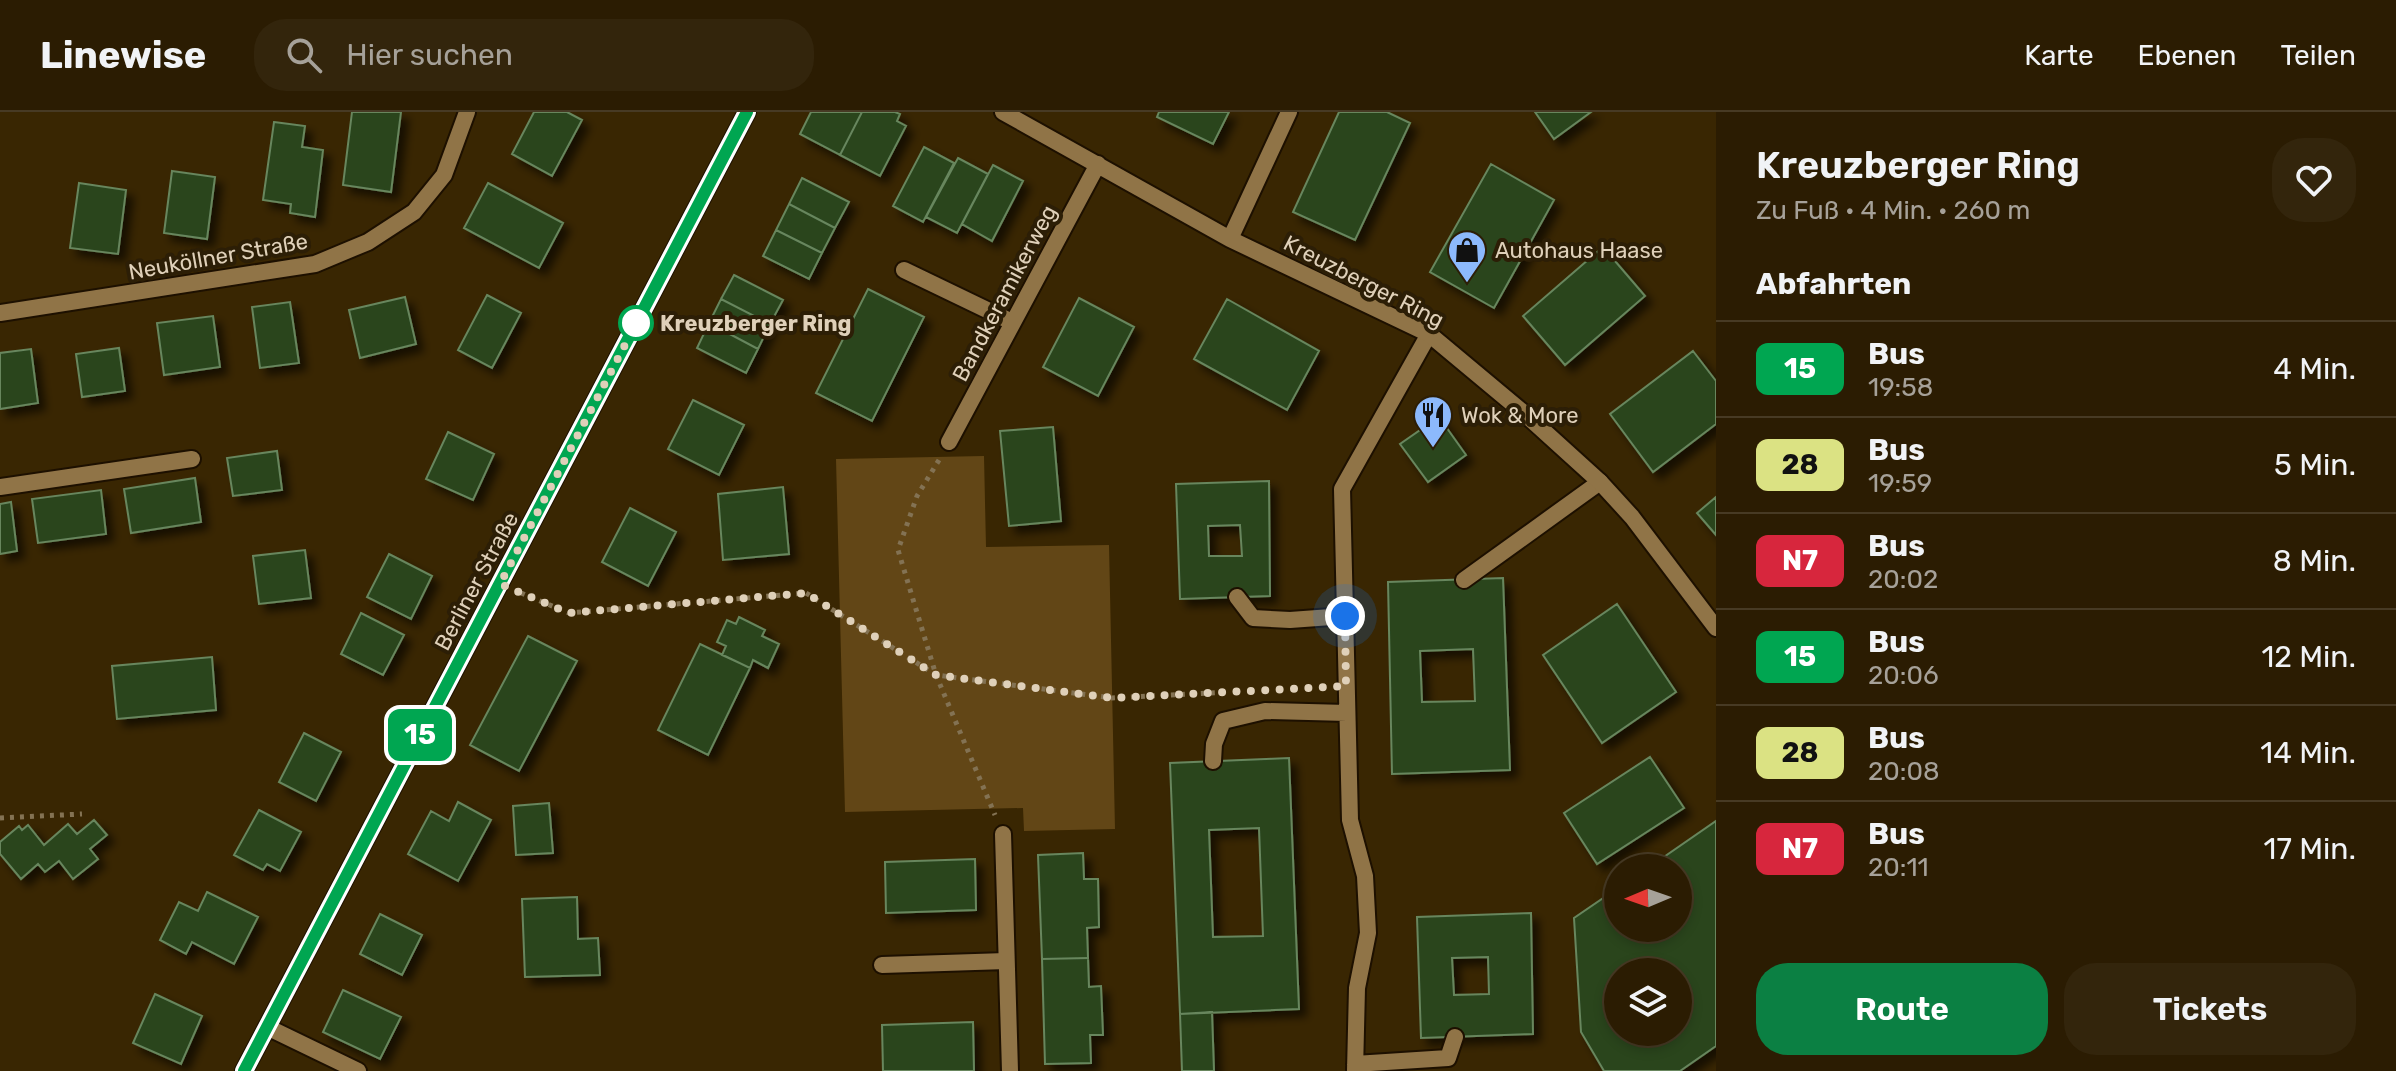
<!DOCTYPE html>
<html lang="de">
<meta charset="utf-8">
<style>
:root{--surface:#2b1c02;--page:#33250c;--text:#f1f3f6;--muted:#a6a199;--line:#473a24;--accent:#0b8043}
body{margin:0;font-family:Rubik,sans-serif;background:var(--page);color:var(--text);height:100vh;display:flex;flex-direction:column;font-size:30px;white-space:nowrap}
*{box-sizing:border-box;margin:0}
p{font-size:26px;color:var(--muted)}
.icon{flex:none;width:44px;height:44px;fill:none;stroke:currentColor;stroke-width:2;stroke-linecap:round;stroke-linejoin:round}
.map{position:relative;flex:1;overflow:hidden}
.drawer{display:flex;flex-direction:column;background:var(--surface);width:680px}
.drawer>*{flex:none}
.badge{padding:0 16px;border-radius:12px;font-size:28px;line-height:52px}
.needle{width:52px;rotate:268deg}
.tools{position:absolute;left:1604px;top:742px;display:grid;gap:16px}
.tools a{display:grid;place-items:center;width:88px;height:88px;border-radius:50%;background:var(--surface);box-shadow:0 4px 12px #0003,0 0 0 2px var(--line);font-size:40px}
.you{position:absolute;width:40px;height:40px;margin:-20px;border:6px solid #fff;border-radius:50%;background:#1a73e8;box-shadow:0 0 0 12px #1a73e833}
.map>.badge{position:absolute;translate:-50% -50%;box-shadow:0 0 0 4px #fff}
h2{padding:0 40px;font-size:30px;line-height:72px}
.round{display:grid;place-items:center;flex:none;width:84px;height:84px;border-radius:32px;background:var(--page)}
.summary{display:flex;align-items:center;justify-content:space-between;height:136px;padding:0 40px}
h1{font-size:38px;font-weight:600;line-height:60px}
.action{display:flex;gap:16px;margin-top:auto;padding:16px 40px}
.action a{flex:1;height:92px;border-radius:32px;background:var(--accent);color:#fff;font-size:32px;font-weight:600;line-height:92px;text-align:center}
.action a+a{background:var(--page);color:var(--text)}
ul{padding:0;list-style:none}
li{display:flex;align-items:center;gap:24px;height:96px;padding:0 40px;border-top:2px solid var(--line)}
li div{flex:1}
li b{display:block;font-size:30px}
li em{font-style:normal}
li .badge{min-width:88px;font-weight:700;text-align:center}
header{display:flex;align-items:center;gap:48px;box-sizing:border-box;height:112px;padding:0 40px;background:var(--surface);border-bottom:2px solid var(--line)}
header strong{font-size:38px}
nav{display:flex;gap:44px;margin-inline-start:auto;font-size:28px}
.search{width:560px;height:72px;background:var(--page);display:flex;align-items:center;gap:20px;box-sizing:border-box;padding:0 28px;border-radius:32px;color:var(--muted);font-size:30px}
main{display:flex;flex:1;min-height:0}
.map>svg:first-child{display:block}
.green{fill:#624616}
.building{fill:#29451f;stroke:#67865d;stroke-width:2;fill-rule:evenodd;filter:url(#shadow)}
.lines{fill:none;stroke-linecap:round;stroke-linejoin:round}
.lane-casing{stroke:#1d1000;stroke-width:20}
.street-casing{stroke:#1d1000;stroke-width:20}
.secondary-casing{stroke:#1d1000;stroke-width:20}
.path{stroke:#837253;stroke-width:5;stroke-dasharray:4 6;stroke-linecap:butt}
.lane{stroke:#907447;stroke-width:16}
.street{stroke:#907447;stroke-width:16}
.secondary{stroke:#a9795a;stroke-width:16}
.line-casing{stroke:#fff;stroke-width:18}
.line{stroke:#00a651;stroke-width:12}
.walk{stroke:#dfd0b9;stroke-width:8;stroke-dasharray:0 14.4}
.stop-dot{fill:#fff;stroke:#00a651;stroke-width:4}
.labels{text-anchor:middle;stroke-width:8;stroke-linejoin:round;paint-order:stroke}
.poi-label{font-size:22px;fill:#dfd0b9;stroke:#2c1e06;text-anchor:start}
.street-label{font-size:22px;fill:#dfd0b9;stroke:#2c1e06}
.stop-label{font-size:22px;font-weight:bold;fill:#dfd0b9;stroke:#2c1e06;text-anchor:start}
</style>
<header>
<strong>Linewise</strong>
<div class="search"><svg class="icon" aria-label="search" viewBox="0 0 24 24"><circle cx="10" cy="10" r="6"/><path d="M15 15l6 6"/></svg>Hier suchen</div>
<nav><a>Karte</a><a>Ebenen</a><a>Teilen</a></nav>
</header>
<main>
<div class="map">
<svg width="1716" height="959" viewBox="0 0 1716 959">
<defs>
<filter id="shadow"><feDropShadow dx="7" dy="7" stdDeviation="4" flood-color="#0009"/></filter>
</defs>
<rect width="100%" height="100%" fill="#392602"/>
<path class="green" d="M984,344l2,91 123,-2 6,284 -91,2 -1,-23 -178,4 -9,-353z"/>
<path class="building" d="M352,0h49l-10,80 -48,-7z
M534,0h33l15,8 -30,56 -40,-22z
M811,0h51l-22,43 -40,-21z
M862,0h33l5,2 -3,7 9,5 -26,50 -40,-21z
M1159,0h70l-16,32 -56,-27z
M1339,0h48l23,11 -55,117 -62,-28z
M1535,0h56l-37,27z
M274,10l31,4 -3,21 21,3 -8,67 -25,-4 1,-9 -28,-4z
M924,35l30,16 -31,59 -30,-16z
M958,46l30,16 -31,59 -31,-16z
M1491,52l63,36 -60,108 -64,-36z
M993,53l30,16 -31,60 -30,-17z
M172,59l43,6 -8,62 -43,-6z
M802,66l47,24 -14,26 -46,-24z
M79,71l47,7 -8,64 -48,-6z
M488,71l75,40 -24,45 -75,-40z
M789,92l46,24 -13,25 -46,-23z
M776,118l46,23 -13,26 -46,-23z
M1603,135l42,49 -80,69 -42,-49z
M734,163l49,25 -13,24 -49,-25z
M868,177l56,28 -52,104 -56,-28z
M487,183l34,18 -29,55 -34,-18z
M405,185l11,47 -56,14 -11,-48z
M1079,186l55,29 -36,69 -55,-29z
M721,187l49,25 -12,25 -49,-26z
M1227,187l92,52 -32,59 -93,-51z
M290,190l9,61 -39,5 -8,-61z
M213,204l7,51 -56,8 -7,-52z
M709,211l49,26 -12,24 -49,-25z
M119,236l6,43 -43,6 -6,-43z
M31,237l7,54 -38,6v-56z
M1693,239l23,30v43l-63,48 -43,-58z
M693,288l51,25 -25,50 -51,-26z
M1439,305l27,38 -38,27 -28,-38z
M1053,315l8,94 -52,5 -9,-95z
M448,320l46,22 -21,46 -47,-21z
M277,339l5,39 -49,6 -6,-38z
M195,366l6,44 -70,11 -7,-44z
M1269,369l1,115 -90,3 -4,-115zM1240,413l2,31h-33l-1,-30z
M783,375l6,67 -66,6 -5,-66z
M101,378l5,44 -68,9 -6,-44z
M1716,385v38l-19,-22z
M11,390l6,49 -17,3v-50z
M630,396l46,24 -28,54 -46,-24z
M305,438l6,48 -52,6 -6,-48z
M389,442l43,22 -21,43 -44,-22z
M1503,466l7,192 -118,4 -4,-192zM1473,537l2,52 -53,1 -2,-51z
M1617,492l59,88 -74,51 -59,-88z
M361,501l43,22 -21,40 -42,-21z
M739,505l26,13 -3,6 17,8 -11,24 -15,-8 -3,8 -28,-13 4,-9 -9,-4 10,-22 9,4z
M528,524l49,25 -58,110 -49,-26z
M700,532l50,24 -42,87 -50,-25z
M212,545l4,53 -99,9 -5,-53z
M304,621l37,19 -25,49 -37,-19z
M1650,645l34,51 -87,56 -33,-51z
M1289,646l10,251 -119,5 -10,-251zM1259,716l4,108 -50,1 -4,-107z
M458,690l33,18 -33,61 -50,-27 23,-43 18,10z
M549,691l4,50 -37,2 -3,-49z
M259,698l42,22 -21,39 -13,-7 -4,6 -29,-15z
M94,708l13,15 -17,14 8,10 -25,20 -14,-18 -14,11 -7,-8 -17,15 -21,-25v-12l19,-16 3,4 6,-5 16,20 24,-21 9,10z
M1716,709v225l-36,25h-76l-23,-39 -7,-114 44,-30v40h60v-60h-30zM1618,860h60v60h-60z
M1083,741l1,26h14l1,48 -12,1 1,30 -46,1 -4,-104z
M975,747l1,51 -90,3 -1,-51z
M207,780l51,25 -24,47 -42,-22 -6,12 -26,-14 19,-38 19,9z
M577,785l1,42 20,-1 2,37 -75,2 -3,-78z
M1531,801l2,121 -112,4 -4,-121zM1488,845l1,37 -35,1 -2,-37z
M380,802l42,21 -20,40 -42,-21z
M1088,846l1,29 12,-1 2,49h-13l1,28 -46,1 -3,-105z
M343,878l58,27 -21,42 -57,-27z
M155,882l47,22 -21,48 -48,-21z
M1212,900l2,59h-32l-2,-57z
M973,910l1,49h-91l-1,-46z"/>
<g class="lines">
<defs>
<path id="lane" d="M904,158l108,52
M0,375l192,-28
M1464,468l136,-98
M1237,485l16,21 37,2 55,-4
M1213,649l1,-17 9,-23 42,-10 82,2
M1003,722l7,237
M882,853l124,-4
M267,915l91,44
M1355,952l93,-6 7,-21
M1355,959l2,-83 11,-55 -3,-57 -15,-56 -8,-331 87,-155"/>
<path id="street" d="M1003,0l227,127 199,95 96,80 75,68 32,35 84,111
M1230,127l59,-127
M0,201l315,-49 53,-22 46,-30 30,-37 23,-63
M949,330l149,-278"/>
<path id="secondary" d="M244,959l503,-959"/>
</defs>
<use href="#lane" class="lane-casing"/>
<use href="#street" class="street-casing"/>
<use href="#secondary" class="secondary-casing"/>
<path class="path" d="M939,348l-22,36 -19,54 38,125 59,140
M521,481l48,20 237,-20 130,82 176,23 117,-6
M0,706l82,-4"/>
<use href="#lane" class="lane"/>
<use href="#street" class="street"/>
<use href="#secondary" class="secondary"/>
</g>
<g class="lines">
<defs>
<path id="line" d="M244,959l503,-959"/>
</defs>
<use href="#line" class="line-casing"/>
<use href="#line" class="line"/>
<path class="walk" d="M636,211l1,-1 -137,262 69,29 237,-20 130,82 176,23 234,-12 -1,-70"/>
</g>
<defs>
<symbol id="shop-pin" viewBox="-11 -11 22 30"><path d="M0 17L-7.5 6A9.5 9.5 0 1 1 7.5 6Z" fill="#8cb9fc" stroke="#2c1e06"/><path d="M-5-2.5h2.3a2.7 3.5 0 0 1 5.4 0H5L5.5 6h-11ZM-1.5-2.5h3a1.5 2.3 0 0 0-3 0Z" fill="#111"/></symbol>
<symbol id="restaurant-pin" viewBox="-11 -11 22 30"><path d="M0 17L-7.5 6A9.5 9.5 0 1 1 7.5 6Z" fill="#8cb9fc" stroke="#2c1e06"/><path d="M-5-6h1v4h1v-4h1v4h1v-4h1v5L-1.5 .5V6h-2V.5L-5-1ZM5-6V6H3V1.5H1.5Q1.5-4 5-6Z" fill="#111"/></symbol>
</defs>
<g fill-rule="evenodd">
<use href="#shop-pin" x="1445" y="116" width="44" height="60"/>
<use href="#restaurant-pin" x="1411" y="281" width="44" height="60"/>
</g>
<circle class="stop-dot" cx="636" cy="211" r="16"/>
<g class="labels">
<g class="poi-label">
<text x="1495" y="146">Autohaus Haase</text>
<text x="1461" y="311">Wok &amp; More</text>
</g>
<g class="street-label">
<text transform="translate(218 144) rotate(-10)" y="8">Neuköllner Straße</text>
<text transform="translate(1364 169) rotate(27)" y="8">Kreuzberger Ring</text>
<text transform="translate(1004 181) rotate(-62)" y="8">Bandkeramikerweg</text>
<text transform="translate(476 469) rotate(-62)" y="8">Berliner Straße</text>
</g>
<g class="stop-label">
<text x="660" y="219">Kreuzberger Ring</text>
</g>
</g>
</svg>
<div class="tools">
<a><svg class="needle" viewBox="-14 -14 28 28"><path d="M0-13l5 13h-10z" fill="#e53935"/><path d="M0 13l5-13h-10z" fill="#a6a199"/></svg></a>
<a><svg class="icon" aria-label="layers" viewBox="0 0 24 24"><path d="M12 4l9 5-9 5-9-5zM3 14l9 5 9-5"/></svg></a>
</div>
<div class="you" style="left:1345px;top:504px"></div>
<b class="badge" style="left:420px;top:623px;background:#00a651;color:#fff">15</b>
</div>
<section class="drawer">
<div class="summary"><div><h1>Kreuzberger Ring</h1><p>Zu Fuß · 4 Min. · 260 m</p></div><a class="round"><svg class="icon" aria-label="heart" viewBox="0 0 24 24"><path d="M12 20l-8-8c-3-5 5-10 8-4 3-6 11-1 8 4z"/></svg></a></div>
<h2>Abfahrten</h2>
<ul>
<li><span class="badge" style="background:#00a651;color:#fff">15</span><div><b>Bus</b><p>19:58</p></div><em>4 Min.</em></li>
<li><span class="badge" style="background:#dbe283;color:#111">28</span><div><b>Bus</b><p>19:59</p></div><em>5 Min.</em></li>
<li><span class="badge" style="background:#d7263d;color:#fff">N7</span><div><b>Bus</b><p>20:02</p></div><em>8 Min.</em></li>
<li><span class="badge" style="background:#00a651;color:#fff">15</span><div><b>Bus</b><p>20:06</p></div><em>12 Min.</em></li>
<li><span class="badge" style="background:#dbe283;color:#111">28</span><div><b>Bus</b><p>20:08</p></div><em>14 Min.</em></li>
<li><span class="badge" style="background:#d7263d;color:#fff">N7</span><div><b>Bus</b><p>20:11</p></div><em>17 Min.</em></li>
</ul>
<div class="action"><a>Route</a><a>Tickets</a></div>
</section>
</main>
